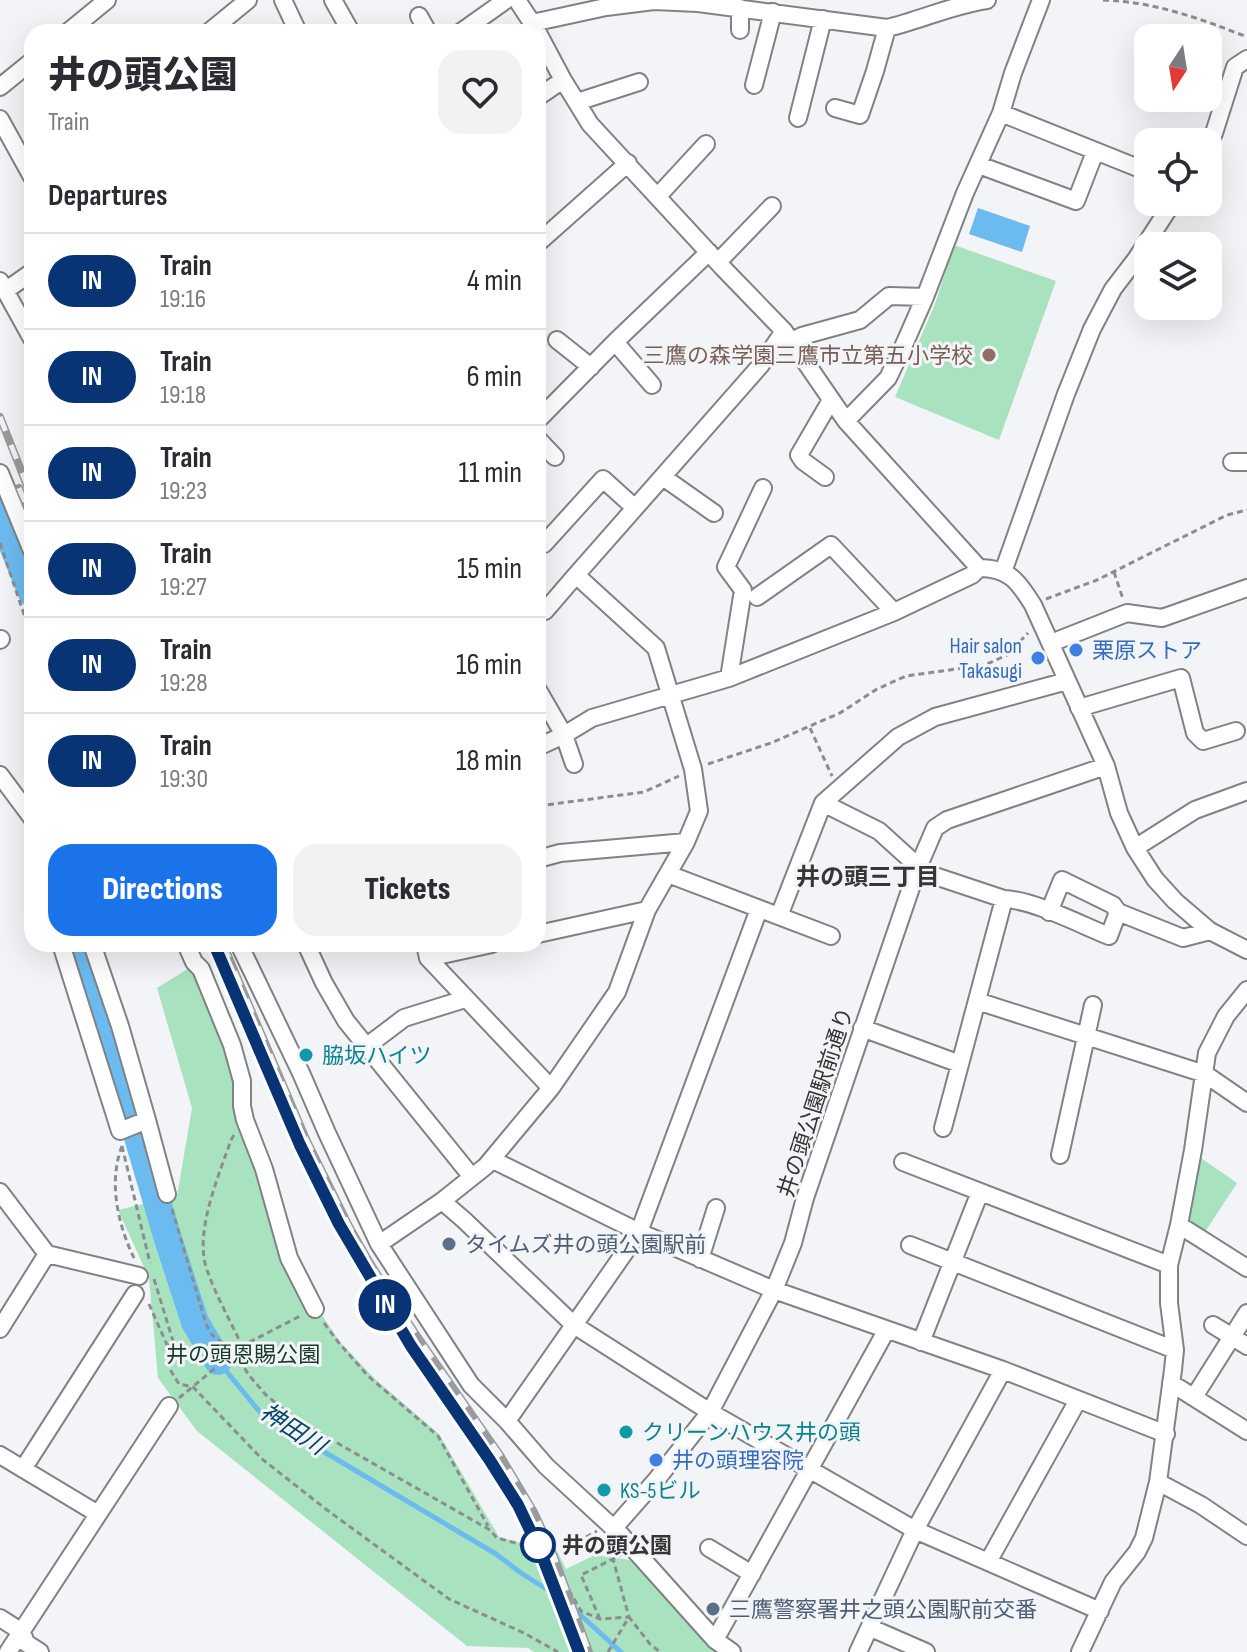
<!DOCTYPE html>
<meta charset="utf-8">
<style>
:root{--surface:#fff;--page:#f2f2f3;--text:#2b2b33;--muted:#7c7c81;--line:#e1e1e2;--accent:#1a73e8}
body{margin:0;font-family:"Sofia Sans Condensed","Noto Sans JP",sans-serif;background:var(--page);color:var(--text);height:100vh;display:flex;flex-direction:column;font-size:30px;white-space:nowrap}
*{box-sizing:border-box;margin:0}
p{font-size:26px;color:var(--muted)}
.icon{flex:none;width:44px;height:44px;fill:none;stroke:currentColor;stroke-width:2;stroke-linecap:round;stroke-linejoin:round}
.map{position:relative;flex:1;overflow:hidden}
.drawer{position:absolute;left:24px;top:24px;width:522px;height:928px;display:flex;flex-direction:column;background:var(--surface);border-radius:24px;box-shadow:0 8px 32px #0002}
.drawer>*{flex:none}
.badge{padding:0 16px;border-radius:26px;font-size:28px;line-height:52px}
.needle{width:52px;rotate:192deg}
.fabs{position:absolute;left:1134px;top:24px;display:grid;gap:16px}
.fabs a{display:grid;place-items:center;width:88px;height:88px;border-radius:16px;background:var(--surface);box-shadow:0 8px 32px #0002;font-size:40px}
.map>.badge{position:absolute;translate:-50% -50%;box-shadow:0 0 0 4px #fff}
h2{padding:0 24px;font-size:30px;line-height:72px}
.round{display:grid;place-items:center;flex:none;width:84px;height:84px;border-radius:24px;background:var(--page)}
.summary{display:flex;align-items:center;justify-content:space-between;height:136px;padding:0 24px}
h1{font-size:38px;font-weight:800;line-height:60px}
.action{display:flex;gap:16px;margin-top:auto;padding:16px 24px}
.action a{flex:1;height:92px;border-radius:24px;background:var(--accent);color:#fff;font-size:32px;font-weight:800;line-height:92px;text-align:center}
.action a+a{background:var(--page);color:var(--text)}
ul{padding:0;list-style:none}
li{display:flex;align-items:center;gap:24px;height:96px;padding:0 24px;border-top:2px solid var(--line)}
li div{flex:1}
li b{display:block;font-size:30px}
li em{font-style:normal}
li .badge{min-width:88px;font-weight:700;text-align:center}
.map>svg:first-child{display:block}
.green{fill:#a9e2bf}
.water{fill:#6cbbf0}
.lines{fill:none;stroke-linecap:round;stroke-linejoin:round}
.stream{stroke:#6cbbf0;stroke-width:5}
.river{stroke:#6cbbf0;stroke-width:28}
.minor-casing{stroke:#808284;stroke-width:20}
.path{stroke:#8c8d8f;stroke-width:3;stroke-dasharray:6 4;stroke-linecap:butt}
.minor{stroke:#fff;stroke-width:16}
.rail-casing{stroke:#9a9b9d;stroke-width:8}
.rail{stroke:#f2f4f7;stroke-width:5;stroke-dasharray:15;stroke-linecap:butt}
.line-casing{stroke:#fff;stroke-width:18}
.line{stroke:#083476;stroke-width:12}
.education-dot{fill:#8d6e63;stroke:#f2f4f7;stroke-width:3}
.shop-dot{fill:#3f7fe0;stroke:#f2f4f7;stroke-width:3}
.culture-dot{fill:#0f9aa8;stroke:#f2f4f7;stroke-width:3}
.service-dot{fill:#5c6f8a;stroke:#f2f4f7;stroke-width:3}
.stop-dot{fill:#fff;stroke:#083476;stroke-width:4}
.labels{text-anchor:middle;stroke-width:6;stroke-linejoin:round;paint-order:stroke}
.education-label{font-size:22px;fill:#785e54;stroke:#f2f4f7;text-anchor:end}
.shop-label{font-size:22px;fill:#366cbe;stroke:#f2f4f7;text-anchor:start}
.culture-label{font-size:22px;fill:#0d838f;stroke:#f2f4f7;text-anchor:start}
.street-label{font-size:22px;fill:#353637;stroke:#f2f4f7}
.service-label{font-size:22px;fill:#4e5e75;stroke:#f2f4f7;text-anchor:start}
.park-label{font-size:22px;fill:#173c28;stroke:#f2f4f7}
.stop-label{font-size:22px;font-weight:bold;fill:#353637;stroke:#f2f4f7;text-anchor:start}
.neighbourhood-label{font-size:24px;font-weight:bold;fill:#353637;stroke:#f2f4f7}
.water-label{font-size:24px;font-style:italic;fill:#054769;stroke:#f2f4f7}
</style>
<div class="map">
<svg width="1247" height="1652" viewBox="0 0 1247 1652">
<rect width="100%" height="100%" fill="#f2f4f7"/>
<path class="green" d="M954,245l102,36 -57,159 -104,-43 40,-93z
M191,967l5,3 35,84 15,83 74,175 19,29 36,38 64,55 60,103 59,16 8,16 29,-14 35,5 76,81 18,11h-190l-6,-4 -61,-2 -270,-215 -39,-53 -9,-100 -31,-68 59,-14 15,-88 -35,-120z
M1198,1156l39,27 -34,52 -19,-12z"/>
<path class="water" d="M978,208l52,18 -8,26 -53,-18z"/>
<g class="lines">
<path class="stream" d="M218,1361l41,50 25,17 212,126 25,19 43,27 57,52"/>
<path class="river" d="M0,513l32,80
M81,944l87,295 27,83 23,39"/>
<defs>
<path id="minor" d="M283,0l15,32
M333,0l18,32
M517,0l19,29
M740,8v22
M419,16l9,16
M532,23l74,-16 48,-6 44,2 189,25c34,-8 65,-23 100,-28
M68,32l39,-32
M209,32l39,-32
M461,32l45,-32
M538,33l25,47 27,44 134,145 60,62 62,90 133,147
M754,85l19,-73
M0,87l32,-26
M538,97l25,-17
M577,102l62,-20
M835,108l25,7 15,-44 12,-43
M1001,113l147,59
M798,118l25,-99
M0,119l32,58
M1208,146l6,-13 21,-66 12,-8
M979,165l97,36 19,-49
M658,196l48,-52
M538,243l90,-80
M718,262l54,-56
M0,281l32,58
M5,291l27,-19
M557,340l34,27
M792,341l10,-5 58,-16 29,-24 36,1
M615,342l37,43
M538,420l77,-78 94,-90
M846,421l42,-43 15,-31 22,-50 40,-104 36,-80 12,-40 28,-73
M538,439l17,18
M1232,462h15
M0,473l32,78
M663,477l51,36
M825,477l-22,-16 -4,-6 32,-55
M544,544l59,-65 32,29
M1003,572l63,-178 26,-65 21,-40 23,-30 37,-57
M757,597l74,-52 63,67
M545,611l31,-36
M0,640l1,-1
M1051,643l76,-30 35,5 85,-30
M729,678l14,-88 -17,-23 37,-79
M538,690l26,45 10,29
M1079,708l102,-30 14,55 8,8 33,-10
M538,747l26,-12 28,-17 137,-40 165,-66 78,-37 7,-7c30,0 39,13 54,37l73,161 13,47 16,35 20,31 20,22 35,30 37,19
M0,775l32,43
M823,803l56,28 32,29 8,4
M1135,848l60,-38 52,-19
M538,859l22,-6 126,-11
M917,870l87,29c30,1 77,26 105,37l9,-24 65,26 27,-7
M668,874l163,62
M1049,912l13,-32 51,25 5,7
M779,916l44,-113 75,-66 37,-20 132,-36
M538,934l109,-24
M61,944l59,187 27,-11 20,74
M92,944l28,82 27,94
M186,944l8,18 7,7 31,76 10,36v25l3,14 19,49 25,89 26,51
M239,944l62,129 26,60 52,111 92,141 36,36 39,45 75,69 94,105 17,12
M306,944l18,39 22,38 126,156
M425,944l3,14 123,130
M428,958l64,-14
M977,1001l228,73 42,29
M862,1028l98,36
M367,1046l37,-28 61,-19
M943,1128l61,-229
M1060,1155l33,-150
M493,1160l146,72 135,58 229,80 163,64
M903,1162l266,103
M0,1192l47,62 92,22
M442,1201l22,19 110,105 136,87 205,118 185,81
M1179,1225l68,43
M379,1244l63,-43 44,-35 65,-78 66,-96 30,-82 39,-68 13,-31 -6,-42 -37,-121 -80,-73 184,-209 24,-35
M910,1245l265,105
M700,1259l16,-51
M1213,1325l34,21
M0,1329l47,-75
M921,1342l59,-150
M1171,1383l76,48
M1194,1397l53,-84
M507,1421l132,-189 120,-323
M0,1455l98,59
M23,1469l112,-175
M1158,1482l43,23 46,31
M614,1528l43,-49 53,-67 64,-122 19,-47 12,-45 112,-328 18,-42 12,-8 159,-54
M709,1548l43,26
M988,1562l90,-162
M0,1618l22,14 4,11 14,9
M871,1628l55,24
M715,1640l171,-309
M8,1652l161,-246
M858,1652l57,-122 88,-160
M1080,1652l33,-70 24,-30 7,-14 14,-56 15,-112 2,-20 -6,-47v-38l10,-40 14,-75 14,-97 19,-37 21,-26"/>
</defs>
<use href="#minor" class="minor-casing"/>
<path class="path" d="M1103,0c52,2 96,18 144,37
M0,543l32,95
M1114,572l9,27
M1046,599l51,-19 130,-65 20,-5
M810,728l22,48
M708,764l63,-21 69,-30 37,-24 29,-13 79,-11 22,-10 21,-22
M538,806l106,-14 35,-16
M234,1135l-3,5c-12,35 -36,90 -25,127 9,27 24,53 36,79
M122,1146c-14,36 -4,79 12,112
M122,1146l28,117
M172,1209l34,115 6,11 23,17 13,22 17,20 24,20 36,22 165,94 7,8 30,8 21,14 11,13 22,38 19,8 29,-2 -16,-58
M154,1279l19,62 -5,4
M149,1304l18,41 4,26 8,13 14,3 69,72 65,51 122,89 75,34 34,19
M324,1323l15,20 29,33 70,60 50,90
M179,1398l63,-52 60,-31
M586,1537l11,-6
M600,1619l-19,-44 40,-20
M608,1652l21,-35 21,27 10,8"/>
<use href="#minor" class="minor"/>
<defs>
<path id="rail" d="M0,417l32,81
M19,488l13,30
M223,944l83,195 44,89 20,35 45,70 85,122 34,57 18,39 37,101"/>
</defs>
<use href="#rail" class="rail-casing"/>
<use href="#rail" class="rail"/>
</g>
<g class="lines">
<defs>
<path id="line" d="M214,944l86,201 39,79 72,122 78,113 29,46 23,48 38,99"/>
</defs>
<use href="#line" class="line-casing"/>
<use href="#line" class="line"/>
</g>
<circle class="education-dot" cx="989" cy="355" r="8"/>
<g class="shop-dot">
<circle cx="1076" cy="650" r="8"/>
<circle cx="1038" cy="658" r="8"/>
<circle cx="656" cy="1460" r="8"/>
</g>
<g class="culture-dot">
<circle cx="306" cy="1055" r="8"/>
<circle cx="626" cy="1432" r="8"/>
<circle cx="604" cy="1490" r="8"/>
</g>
<g class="service-dot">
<circle cx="449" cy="1244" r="8"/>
<circle cx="713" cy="1609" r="8"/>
</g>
<circle class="stop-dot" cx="538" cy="1545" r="16"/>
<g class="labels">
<g class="education-label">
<text x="973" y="363">三鷹の森学園三鷹市立第五小学校</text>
</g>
<g class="shop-label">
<text x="1022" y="653" text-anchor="end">Hair salon<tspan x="1022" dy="25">Takasugi</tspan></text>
<text x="1092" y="658">栗原ストア</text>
<text x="672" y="1468">井の頭理容院</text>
</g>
<g class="culture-label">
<text x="322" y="1063">脇坂ハイツ</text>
<text x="642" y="1440">クリーンハウス井の頭</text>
<text x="620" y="1498">KS-5ビル</text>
</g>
<g class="street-label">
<text transform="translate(815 1102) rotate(-72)" y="8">井の頭公園駅前通り</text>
</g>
<g class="service-label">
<text x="465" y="1252">タイムズ井の頭公園駅前</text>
<text x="729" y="1617">三鷹警察署井之頭公園駅前交番</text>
</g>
<g class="park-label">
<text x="243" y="1362">井の頭恩賜公園</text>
</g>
<g class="stop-label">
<text x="562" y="1553">井の頭公園</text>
</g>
<g class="neighbourhood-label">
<text x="868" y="885">井の頭三丁目</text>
</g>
<g class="water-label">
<text transform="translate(293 1429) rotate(33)" y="8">神田川</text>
</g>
</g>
</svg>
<div class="fabs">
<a><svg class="needle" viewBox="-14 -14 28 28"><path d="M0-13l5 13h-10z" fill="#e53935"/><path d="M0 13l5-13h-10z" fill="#7c7c81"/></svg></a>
<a><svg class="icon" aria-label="locate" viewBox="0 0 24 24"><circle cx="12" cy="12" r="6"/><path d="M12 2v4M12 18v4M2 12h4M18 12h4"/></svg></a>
<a><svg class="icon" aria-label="layers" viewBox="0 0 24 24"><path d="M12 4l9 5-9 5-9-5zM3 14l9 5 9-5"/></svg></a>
</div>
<b class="badge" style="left:385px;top:1305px;background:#083476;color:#fff">IN</b>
<section class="drawer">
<div class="summary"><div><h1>井の頭公園</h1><p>Train</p></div><a class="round"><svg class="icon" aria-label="heart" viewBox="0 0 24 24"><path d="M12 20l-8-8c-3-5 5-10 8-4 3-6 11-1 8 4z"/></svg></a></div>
<h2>Departures</h2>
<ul>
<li><span class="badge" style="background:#083476;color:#fff">IN</span><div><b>Train</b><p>19:16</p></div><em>4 min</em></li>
<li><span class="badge" style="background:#083476;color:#fff">IN</span><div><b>Train</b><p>19:18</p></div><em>6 min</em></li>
<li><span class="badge" style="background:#083476;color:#fff">IN</span><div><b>Train</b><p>19:23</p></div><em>11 min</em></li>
<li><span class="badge" style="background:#083476;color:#fff">IN</span><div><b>Train</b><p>19:27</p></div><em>15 min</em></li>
<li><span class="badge" style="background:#083476;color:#fff">IN</span><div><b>Train</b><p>19:28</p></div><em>16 min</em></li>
<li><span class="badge" style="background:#083476;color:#fff">IN</span><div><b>Train</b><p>19:30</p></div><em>18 min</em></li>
</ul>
<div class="action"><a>Directions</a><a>Tickets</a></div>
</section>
</div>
